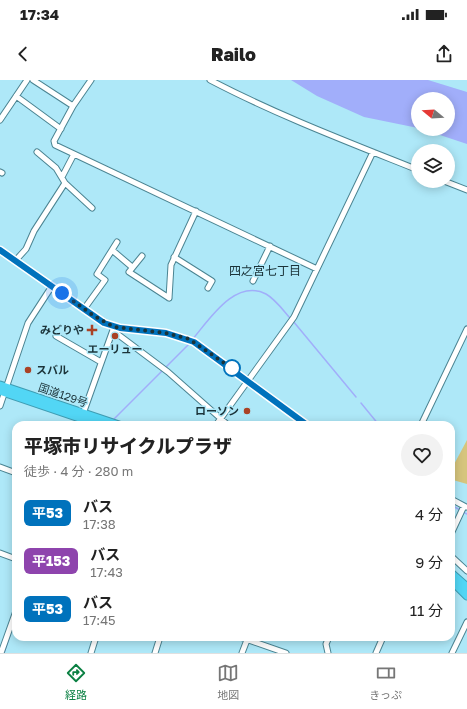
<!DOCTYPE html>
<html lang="ja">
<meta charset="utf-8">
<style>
:root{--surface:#fff;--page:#f2f2f2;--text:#222;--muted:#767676;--line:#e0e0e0;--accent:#0b8043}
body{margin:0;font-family:"Golos Text","Noto Sans JP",sans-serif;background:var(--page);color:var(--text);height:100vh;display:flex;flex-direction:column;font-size:15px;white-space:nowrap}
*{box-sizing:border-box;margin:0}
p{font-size:13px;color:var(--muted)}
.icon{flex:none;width:22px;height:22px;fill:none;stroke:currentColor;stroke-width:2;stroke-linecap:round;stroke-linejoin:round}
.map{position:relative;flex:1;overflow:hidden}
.side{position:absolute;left:12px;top:341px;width:443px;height:220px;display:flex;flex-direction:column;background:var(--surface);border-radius:12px;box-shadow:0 2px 10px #0003}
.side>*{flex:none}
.badge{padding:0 8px;border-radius:6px;font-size:14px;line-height:26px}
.needle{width:26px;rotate:288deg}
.tools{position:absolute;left:411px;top:12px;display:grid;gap:8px}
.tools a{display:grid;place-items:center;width:44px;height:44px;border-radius:50%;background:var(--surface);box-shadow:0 2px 10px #0003;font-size:20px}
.you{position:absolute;width:20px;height:20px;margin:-10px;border:3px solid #fff;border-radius:50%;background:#1a73e8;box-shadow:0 0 0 6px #1a73e833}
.map>.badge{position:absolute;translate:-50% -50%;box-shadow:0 0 0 2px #fff}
.round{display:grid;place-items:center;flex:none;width:42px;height:42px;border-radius:21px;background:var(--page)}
.headline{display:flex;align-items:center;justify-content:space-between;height:68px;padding:0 12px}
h1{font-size:19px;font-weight:800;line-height:30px}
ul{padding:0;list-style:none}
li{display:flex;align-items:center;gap:12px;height:48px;padding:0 12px}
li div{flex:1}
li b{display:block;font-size:15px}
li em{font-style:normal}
li .badge{min-width:44px;font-weight:700;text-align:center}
.status{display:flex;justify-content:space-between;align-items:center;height:28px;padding:0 20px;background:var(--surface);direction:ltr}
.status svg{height:11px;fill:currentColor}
header{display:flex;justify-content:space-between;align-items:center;height:52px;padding:0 12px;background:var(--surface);font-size:18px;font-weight:800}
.tabs{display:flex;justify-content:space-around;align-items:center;height:56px;border-top:1px solid var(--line);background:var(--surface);font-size:11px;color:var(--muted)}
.tabs a{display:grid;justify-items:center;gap:2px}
.tabs .on{color:var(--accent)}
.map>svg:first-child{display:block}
.green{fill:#d6c57d}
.water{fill:#a1aefa}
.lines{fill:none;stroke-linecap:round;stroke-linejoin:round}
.stream{stroke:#a1aefa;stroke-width:1.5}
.minor-casing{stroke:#4b8492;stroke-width:7}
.highway-casing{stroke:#3f9db3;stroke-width:9}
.minor{stroke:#fff;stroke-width:5}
.highway{stroke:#52d6f5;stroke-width:7}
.line-casing{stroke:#fff;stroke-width:9}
.line{stroke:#0072bc;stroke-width:6}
.walk{stroke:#1b3339;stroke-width:4;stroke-dasharray:0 7.2}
.poi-dot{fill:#aa4225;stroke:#aee8f8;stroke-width:1.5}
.stop-dot{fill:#fff;stroke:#0072bc;stroke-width:2}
.labels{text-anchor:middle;stroke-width:3;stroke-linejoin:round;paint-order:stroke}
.poi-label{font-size:11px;font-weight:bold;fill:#1b3339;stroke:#aee8f8;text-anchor:end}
.street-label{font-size:11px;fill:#1b3339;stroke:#aee8f8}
.neighbourhood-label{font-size:12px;fill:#1b3339;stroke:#aee8f8}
</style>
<div class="status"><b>17:34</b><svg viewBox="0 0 49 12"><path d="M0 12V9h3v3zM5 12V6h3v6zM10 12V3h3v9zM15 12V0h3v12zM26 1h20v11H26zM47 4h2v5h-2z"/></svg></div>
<header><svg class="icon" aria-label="back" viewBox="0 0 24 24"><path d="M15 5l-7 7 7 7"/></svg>Railo<svg class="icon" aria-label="share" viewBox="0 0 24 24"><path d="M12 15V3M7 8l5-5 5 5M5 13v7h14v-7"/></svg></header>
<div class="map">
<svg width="467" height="573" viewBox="0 0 467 573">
<rect width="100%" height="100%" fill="#aee8f8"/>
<path class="green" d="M467,360v44l-14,-4 -2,-10z"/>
<path class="water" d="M291,0h137l39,12v52l-45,-15h26v-30h-30v29l-54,-11 -47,-21z"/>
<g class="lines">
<path class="stream" d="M293,241l63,76
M192,260c17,-20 43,-62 74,-46 9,5 17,16 24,24
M166,287l24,-24
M361,323l18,22
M112,341l51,-51
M451,425l9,5
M463,432l4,2
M4,573l10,-30"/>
<defs>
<path id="minor" d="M33,0l40,26
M91,0l-18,26 -19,35 1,4 262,124
M210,0c67,35 138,62 208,90
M16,16l45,33
M0,40l27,-40
M0,92l2,1
M62,97l12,-23
M444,101l23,9
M65,103l27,25
M0,170l104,73 16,5 46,5 28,9 114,83
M112,170l20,17
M142,176l-13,16 40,26
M174,177l38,24 -4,7
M16,180l10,-11 8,-18 31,-48 -9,-15 -19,-16
M253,201l17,-35
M169,218l2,-33 25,-54
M84,229l21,-29 -8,-6 20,-32
M114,247l2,6 52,39 60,53
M56,256l45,26
M0,326l28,-83 24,-37
M79,345l35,-98
M216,345l78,-108 79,-165
M421,345l46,-96
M0,387l16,6
M451,419l15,8
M451,454l13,-28
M0,473l16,6
M451,476l16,15
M240,557l46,16
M1,573l15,-42
M91,573l5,-16
M155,573l5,-16
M242,573l5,-13
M328,573l-2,-9 3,-7
M376,573l7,-16
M452,573l15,-31"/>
<path id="highway" d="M0,305l119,40
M0,311l100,34
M451,493l16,14
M451,500l16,16"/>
</defs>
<use href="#minor" class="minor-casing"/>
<use href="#highway" class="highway-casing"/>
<use href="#minor" class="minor"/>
<use href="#highway" class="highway"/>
</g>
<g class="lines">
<defs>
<path id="line" d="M0,170l104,73 16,5 46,5 28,9 113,83"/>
</defs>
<use href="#line" class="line-casing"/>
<use href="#line" class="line"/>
<path class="walk" d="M62,213l32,23 20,11 52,6 23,6 47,32 -4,-3"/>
</g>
<g class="poi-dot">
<path d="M90 244h4v4h4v4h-4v4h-4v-4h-4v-4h4z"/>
<circle cx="115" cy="256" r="4"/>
<circle cx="28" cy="290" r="4"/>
<circle cx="247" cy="331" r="4"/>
</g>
<circle class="stop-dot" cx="232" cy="288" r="8"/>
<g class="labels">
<g class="poi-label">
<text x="84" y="254">みどりや</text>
<text x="115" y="273" text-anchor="middle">エーリュー</text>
<text x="36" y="294" text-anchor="start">スバル</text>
<text x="239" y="335">ローソン</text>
</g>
<g class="street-label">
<text transform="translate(63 315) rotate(19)" y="4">国道129号</text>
</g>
<g class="neighbourhood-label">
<text x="265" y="195">四之宮七丁目</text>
</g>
</g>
</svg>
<div class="tools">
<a><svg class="needle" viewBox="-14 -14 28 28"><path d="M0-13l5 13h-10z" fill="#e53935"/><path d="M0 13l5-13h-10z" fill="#767676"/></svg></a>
<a><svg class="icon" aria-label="layers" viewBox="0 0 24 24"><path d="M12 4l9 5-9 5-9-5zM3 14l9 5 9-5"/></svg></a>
</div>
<div class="you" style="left:62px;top:213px"></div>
<section class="side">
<div class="headline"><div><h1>平塚市リサイクルプラザ</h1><p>徒歩 · 4 分 · 280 m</p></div><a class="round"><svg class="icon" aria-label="heart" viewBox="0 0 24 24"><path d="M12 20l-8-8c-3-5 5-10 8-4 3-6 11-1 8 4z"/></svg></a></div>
<ul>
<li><span class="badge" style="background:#0072bc;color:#fff">平53</span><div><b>バス</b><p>17:38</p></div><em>4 分</em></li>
<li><span class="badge" style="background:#8e44ad;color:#fff">平153</span><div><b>バス</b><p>17:43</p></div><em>9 分</em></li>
<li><span class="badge" style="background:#0072bc;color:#fff">平53</span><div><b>バス</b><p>17:45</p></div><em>11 分</em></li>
</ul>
</section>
</div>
<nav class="tabs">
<a class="on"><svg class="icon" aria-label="directions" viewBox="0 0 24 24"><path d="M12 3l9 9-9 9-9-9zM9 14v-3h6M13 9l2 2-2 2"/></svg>経路</a>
<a><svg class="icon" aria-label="map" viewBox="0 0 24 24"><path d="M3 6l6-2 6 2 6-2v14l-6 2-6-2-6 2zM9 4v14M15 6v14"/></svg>地図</a>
<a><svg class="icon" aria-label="tickets" viewBox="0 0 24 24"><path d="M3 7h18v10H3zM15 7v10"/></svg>きっぷ</a>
</nav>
